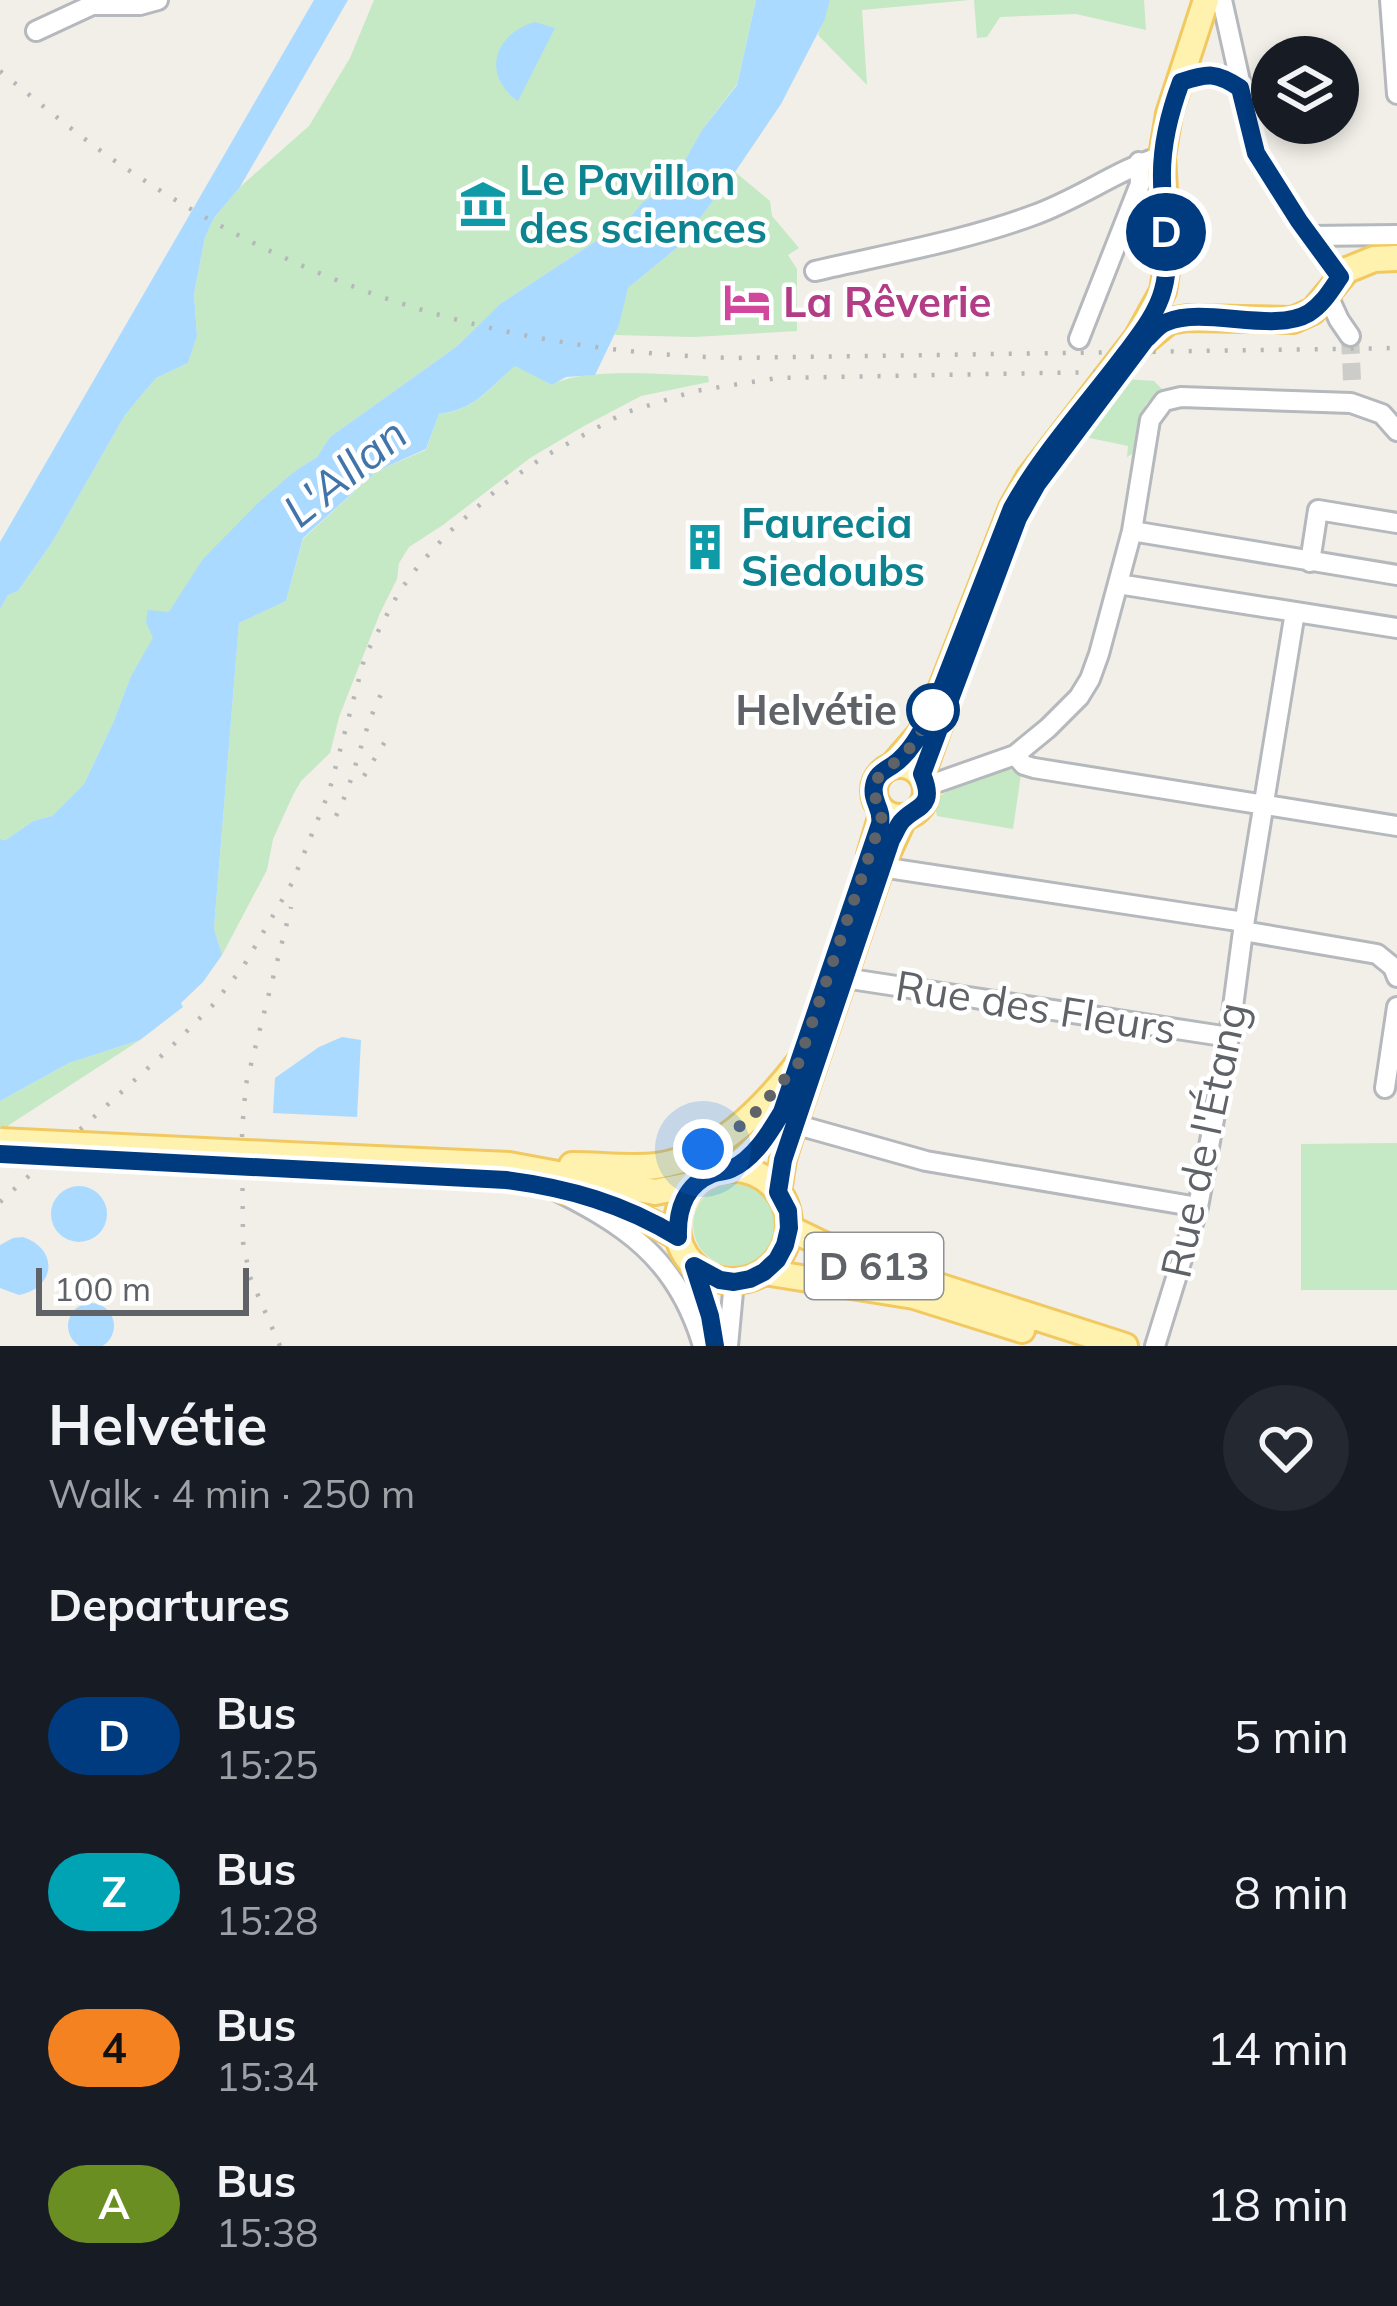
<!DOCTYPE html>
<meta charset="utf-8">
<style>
:root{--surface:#171b24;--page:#242831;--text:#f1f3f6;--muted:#9ea1a6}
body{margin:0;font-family:Mulish,sans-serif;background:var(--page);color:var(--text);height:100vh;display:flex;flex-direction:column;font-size:45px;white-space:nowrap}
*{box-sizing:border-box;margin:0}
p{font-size:39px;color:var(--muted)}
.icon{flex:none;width:66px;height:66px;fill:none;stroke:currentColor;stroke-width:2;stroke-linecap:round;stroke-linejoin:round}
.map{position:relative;height:1346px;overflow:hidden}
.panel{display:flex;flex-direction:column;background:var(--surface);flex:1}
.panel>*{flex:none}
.badge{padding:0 24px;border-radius:39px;font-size:42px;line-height:78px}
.controls{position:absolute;left:1251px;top:36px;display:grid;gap:24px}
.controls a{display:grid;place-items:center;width:108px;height:108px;border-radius:50%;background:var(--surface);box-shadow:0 6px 18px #0003;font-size:60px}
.scale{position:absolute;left:36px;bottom:30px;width:213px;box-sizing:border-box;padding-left:12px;border:6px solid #5f6368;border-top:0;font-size:33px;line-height:42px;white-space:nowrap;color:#5f6368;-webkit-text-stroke:9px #fff;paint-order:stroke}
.you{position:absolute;width:60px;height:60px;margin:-30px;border:9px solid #fff;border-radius:50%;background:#1a73e8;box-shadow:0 0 0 18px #1a73e833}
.map>.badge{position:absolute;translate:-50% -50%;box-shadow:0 0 0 6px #fff}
h2{padding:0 48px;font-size:45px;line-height:108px}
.round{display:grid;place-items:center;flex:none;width:126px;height:126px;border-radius:63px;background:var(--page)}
.overview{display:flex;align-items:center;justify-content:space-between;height:204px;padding:0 48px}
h1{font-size:57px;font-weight:700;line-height:90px}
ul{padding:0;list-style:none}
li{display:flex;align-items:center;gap:36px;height:156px;padding:0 48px}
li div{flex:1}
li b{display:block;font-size:45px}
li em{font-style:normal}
li .badge{min-width:132px;font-weight:700;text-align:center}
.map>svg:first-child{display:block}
.green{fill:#c5e8c5}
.water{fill:#aadaff}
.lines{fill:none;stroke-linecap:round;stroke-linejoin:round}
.minor-tunnel{stroke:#ccccc8;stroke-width:18;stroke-dasharray:18 9;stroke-linecap:butt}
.minor-casing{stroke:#b5b8bc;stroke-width:24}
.major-casing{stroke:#f2c960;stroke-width:30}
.minor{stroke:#fff;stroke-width:18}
.major{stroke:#fff2af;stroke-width:24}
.rail{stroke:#b6b7b8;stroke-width:4.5;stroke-dasharray:3 15;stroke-linecap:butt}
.major-bridge-casing{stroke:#f2c960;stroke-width:30;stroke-linecap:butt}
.major-bridge{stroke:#fff2af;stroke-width:24}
.line-casing{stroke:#fff;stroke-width:27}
.line{stroke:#003b80;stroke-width:18}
.walk{stroke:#5f6368;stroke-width:12;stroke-dasharray:0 21.6}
.stop-dot{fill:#fff;stroke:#003b80;stroke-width:6}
.labels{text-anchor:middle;stroke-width:9;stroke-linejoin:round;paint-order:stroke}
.shield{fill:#fff;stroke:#8f9295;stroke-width:3}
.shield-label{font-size:39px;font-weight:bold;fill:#5f6368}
.culture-label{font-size:42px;font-weight:bold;fill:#0d838f;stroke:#fff;text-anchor:start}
.hotel-label{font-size:42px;font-weight:bold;fill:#b23c85;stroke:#fff;text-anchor:start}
.stop-label{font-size:42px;font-weight:bold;fill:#5f6368;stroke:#fff;text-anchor:end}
.street-label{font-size:42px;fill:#5f6368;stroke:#fff}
.water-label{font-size:45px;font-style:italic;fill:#4174aa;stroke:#fff}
</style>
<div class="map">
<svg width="1397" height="1346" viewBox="0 0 1397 1346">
<rect width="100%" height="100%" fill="#f1efe8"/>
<path class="green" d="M374,0h382l-19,84 -35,46 -26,46 -14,14 -19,12 -15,18 -128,84 -44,43 -126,90 -13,20 -22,14 -93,89 -71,116 -18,47 -29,61 -32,32 -19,5 -27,19 -6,-1v-230l8,-14 10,-4 35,-50 72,-126 31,-37 32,-15 9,-27 -3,-42 11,-57 9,-19 26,-31 69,-61 41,-68z
M830,0h140l-108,10 5,75 -49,-50z
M974,0h170l2,30 -70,-16 -76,3 -13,20 -10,1z
M735,172l35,29 2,15 27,32 -11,7 9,14v62l-103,6 -79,-2 13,-47 50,-41z
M515,365l37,20c31,-18 116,-10 156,-9l1,6 -68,14 -57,30 -54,32 -87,67 -34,22 -10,16 -2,16 -17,34 -41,104 -9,36 -29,28 -8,14 -20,44 -6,31 -45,85 -8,-27 25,-305 47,-22 17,-62 74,-68 49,-21 13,-36c36,-4 50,-25 76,-49z
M1126,379l28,2 8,8 -17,16 3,3 -5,11 -2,30 -14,8 1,-11 -48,-10z
M1005,767l16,7 -8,55 -76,-13 -3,-14c18,-19 47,-27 71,-35z
M140,1040l-131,85 -9,12v-36l69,-38z
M1397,1143v147h-96v-146z
M693 1225a41 41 0 1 1 82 0a41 41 0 1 1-82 0Z"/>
<path class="water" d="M314,0h34l-108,187 -26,31 -9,19 -11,57 3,42 -9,27 -32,15 -31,37 -72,126 -35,50 -10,4 -8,14v-67z
M756,0h74l-6,21 -43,83 -46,68 -57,75 -50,41 -9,37 -24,50 -29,2 -14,8 -37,-19c-27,23 -40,44 -76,48l-13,35 -49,22 -74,67 -17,63 -47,22 -25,305 8,27 -19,27 -22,21 2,4 -43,33 -71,23 -69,38v-262l6,1 27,-19 19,-5 32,-32 29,-61 18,-47 22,-38 -7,-16 2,-12 21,2 33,-52 56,-57 37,-32 22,-14 13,-20 126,-90 44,-43 128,-84 15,-18 19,-12 14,-14 26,-46 35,-45z
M535,22l20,6 -37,73c-37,-26 -24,-67 17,-79z
M342,1037l19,3 -4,77 -84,-4 2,-35 44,-31z
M51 1214a28 28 0 1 1 56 0a28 28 0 1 1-56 0Z
M23,1237c36,12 33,51 -4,58l-19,-7v-43l13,-7z
M68 1326a23 23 0 1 1 46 0a23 23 0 1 1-46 0Z"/>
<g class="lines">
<path class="minor-tunnel" d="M1350,336l2,44"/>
<defs>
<path id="minor" d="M1222,0l34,153 43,68 41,56
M1390,0l7,94
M36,31l56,-26h48l18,-5
M1181,82c27,-9 35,-10 59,6
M1310,236l87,-1
M815,271c73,-17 149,-30 219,-56 45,-16 83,-45 128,-59
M1328,296l11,24 11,16
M1079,339l61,-155 -1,-22
M1132,531l265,44
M1310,562l8,-52 79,13
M1118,584l279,44
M1015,755l9,10 10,3 363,58
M927,786l88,-31 33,-27 31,-31 11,-18 9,-25 33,-123 18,-111 14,-19 17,-4 170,6 31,11 15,17
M881,867l363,55
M1243,931l134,23 16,13 4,10
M844,978l385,59
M1385,1088l12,-81
M794,1124l132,37 272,46
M545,1185c79,39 132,72 158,161
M694,1266l17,50 4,30
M728,1346l6,-65
M1155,1346l43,-139 31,-170 14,-106 52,-319"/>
<path id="major" d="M1142,343l27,-22 19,-3 105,2 20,-9 34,-41 27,-11 23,-1
M874 791a26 26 0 1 1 52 0a26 26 0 1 1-52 0Z
M893,765l27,-31 14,-26 78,-200 17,-30 108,-140 26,-47 5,-32 -6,-103 7,-42 37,-114
M922,774l19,-54
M870,855l13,-44
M288,1155l221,10 146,27 40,-8
M572,1165c28,0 57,4 84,1 60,-8 107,-57 142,-102
M730,1169c29,-21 47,-44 59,-77
M677 1225a56 56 0 1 1 112 0a56 56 0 1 1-112 0Z
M563,1190c41,10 78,25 115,47
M778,1192l5,-33 11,-35 87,-257 23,-50
M789,1228l62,30 274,88
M764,1272l150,24 108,34"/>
</defs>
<use href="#minor" class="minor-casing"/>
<use href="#major" class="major-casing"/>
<use href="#minor" class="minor"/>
<use href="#major" class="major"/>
<path class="rail" d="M0,71c38,31 75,62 115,90 191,131 388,190 618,197l664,-10
M364,776l22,-36
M336,816c21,-41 26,-89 49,-129
M0,1202l169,-153 43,-43 31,-39 49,-84 37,-91 36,-136 34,-64 20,-27 29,-32 53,-47 44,-30 79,-43 71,-22 82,-13 322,-6
M280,1346l-30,-69 -7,-35 -1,-112 4,-46 45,-177"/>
<defs>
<path id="major-bridge" d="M0,1141l288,14"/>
</defs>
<use href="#major-bridge" class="major-bridge-casing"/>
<use href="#major-bridge" class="major-bridge"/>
</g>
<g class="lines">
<defs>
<path id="line" d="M0,1154l506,26c62,8 118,24 172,57 -1,-27 7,-52 34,-63 6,-3 13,-2 19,-5 23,-10 39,-37 51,-57l98,-288c3,-16 -9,-22 -6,-38 2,-12 10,-15 19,-21 19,-13 30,-37 41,-57l78,-200c31,-56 76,-104 114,-155 14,-19 31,-40 37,-63 10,-36 -1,-74 -1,-110 -1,-35 7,-66 19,-98 27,-9 35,-10 59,6l16,65 43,68 41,56c-9,13 -17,27 -31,36 -35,21 -104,-7 -142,9 -9,3 -15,12 -22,18l-108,144 -19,34 -96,256c15,35 -7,31 -21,48 -4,5 -6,12 -10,18l-108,320 -5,32 10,19 1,17 -4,17 -8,15 -13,12 -14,7 -16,3 -14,-2 -26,-14 16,50 5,30"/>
</defs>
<use href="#line" class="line-casing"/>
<use href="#line" class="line"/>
<path class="walk" d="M703,1149l30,-17 21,-18 44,-50 82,-240 3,-13c-25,-34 8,-40 26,-62 9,-12 20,-32 24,-39"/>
</g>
<defs>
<symbol id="museum-bare" viewBox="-9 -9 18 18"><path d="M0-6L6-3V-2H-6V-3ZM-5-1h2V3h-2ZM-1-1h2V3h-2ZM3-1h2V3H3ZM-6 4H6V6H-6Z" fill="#0f9aa8" stroke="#fff" stroke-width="2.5" paint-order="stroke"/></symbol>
<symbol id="hotel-bare" viewBox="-9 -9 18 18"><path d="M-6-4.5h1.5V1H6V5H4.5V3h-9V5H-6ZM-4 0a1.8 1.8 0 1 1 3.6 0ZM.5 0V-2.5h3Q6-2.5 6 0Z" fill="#d1479c" stroke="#fff" stroke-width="2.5" paint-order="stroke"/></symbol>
<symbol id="building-bare" viewBox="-9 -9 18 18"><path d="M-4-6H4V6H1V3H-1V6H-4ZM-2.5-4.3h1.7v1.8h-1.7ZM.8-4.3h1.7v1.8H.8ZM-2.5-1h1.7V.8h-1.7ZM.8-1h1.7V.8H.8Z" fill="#0f9aa8" stroke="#fff" stroke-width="2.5" paint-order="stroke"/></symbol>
</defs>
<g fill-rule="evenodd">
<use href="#museum-bare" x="450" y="171" width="66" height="66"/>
<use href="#hotel-bare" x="714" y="269" width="66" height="66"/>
<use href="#building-bare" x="672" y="514" width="66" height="66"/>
</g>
<circle class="stop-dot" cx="933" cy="710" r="24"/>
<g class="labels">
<rect class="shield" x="805" y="1233" width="138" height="66" rx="9"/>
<g class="shield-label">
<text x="874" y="1280">D 613</text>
</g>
<g class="culture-label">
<text x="519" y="195">Le Pavillon<tspan x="519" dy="48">des sciences</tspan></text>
<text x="741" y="538">Faurecia<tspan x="741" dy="48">Siedoubs</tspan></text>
</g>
<g class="hotel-label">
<text x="783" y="317">La Rêverie</text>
</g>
<g class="stop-label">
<text x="897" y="725">Helvétie</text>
</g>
<g class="street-label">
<text transform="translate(1036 1007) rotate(9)" y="15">Rue des Fleurs</text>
<text transform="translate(1204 1140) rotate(-78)" y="15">Rue de l'Étang</text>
</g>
<g class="water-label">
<text transform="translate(345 472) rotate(-39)" y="16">L'Allan</text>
</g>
</g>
</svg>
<div class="controls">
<a><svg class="icon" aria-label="layers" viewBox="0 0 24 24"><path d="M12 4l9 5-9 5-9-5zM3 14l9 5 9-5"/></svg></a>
</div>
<div class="scale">100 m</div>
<div class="you" style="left:703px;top:1149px"></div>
<b class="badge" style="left:1166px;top:232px;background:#003b80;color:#fff">D</b>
</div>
<section class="panel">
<div class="overview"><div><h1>Helvétie</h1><p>Walk · 4 min · 250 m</p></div><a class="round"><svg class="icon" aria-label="heart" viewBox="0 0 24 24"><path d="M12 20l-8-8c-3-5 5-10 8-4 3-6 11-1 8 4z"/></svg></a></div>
<h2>Departures</h2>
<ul>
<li><span class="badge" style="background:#003b80;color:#fff">D</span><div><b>Bus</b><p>15:25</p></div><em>5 min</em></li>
<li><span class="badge" style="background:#00a3b4;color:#fff">Z</span><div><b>Bus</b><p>15:28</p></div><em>8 min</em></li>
<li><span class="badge" style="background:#f58220;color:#111">4</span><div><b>Bus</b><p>15:34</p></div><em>14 min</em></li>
<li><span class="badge" style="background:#6b8e23;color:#fff">A</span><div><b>Bus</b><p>15:38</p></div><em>18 min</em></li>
</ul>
</section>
